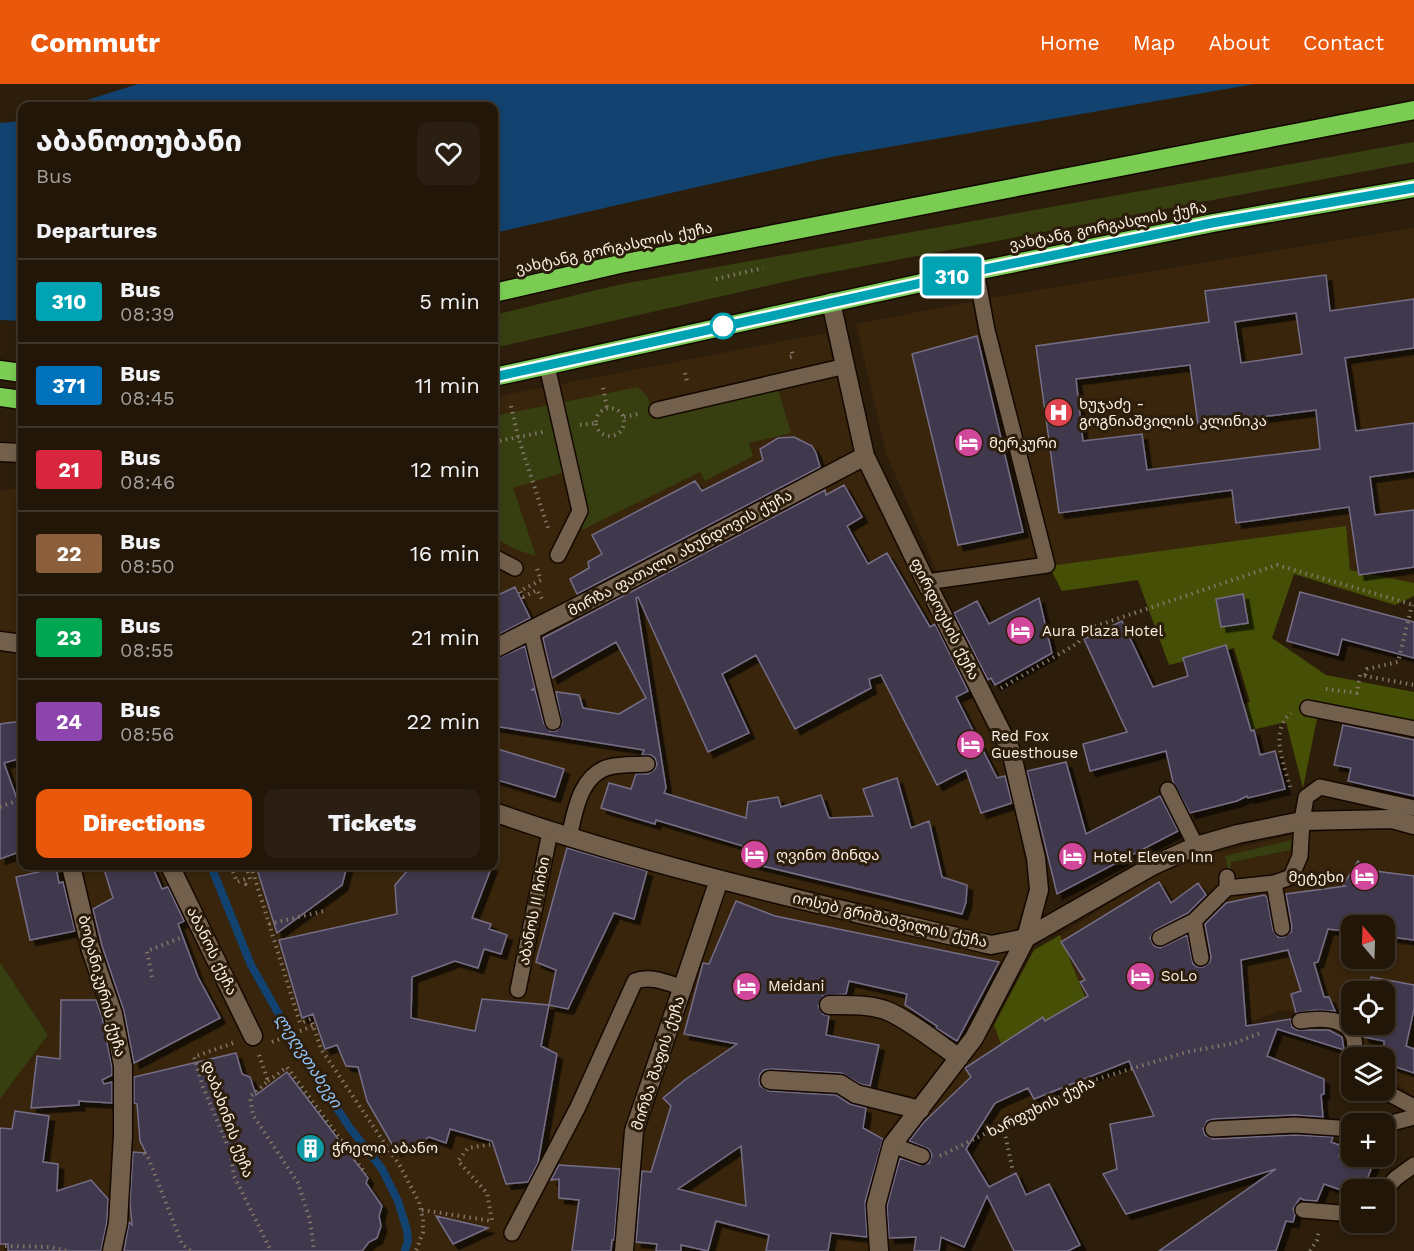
<!DOCTYPE html>
<meta charset="utf-8">
<style>
:root{--surface:#221608;--page:#2a1f12;--text:#f1f3f6;--muted:#a29f9c;--line:#3f3529;--accent:#ea580c}
body{margin:0;font-family:"Work Sans","Noto Sans Georgian",sans-serif;background:var(--page);color:var(--text);height:100vh;display:flex;flex-direction:column;font-size:22px;white-space:nowrap}
*{box-sizing:border-box;margin:0}
p{font-size:20px;color:var(--muted)}
.icon{flex:none;width:33px;height:33px;fill:none;stroke:currentColor;stroke-width:2;stroke-linecap:round;stroke-linejoin:round}
.map{position:relative;flex:1;overflow:hidden}
.side{position:absolute;left:18px;top:18px;width:480px;height:768px;display:flex;flex-direction:column;background:var(--surface);border-radius:12px;box-shadow:0 3px 9px #0003,0 0 0 2px var(--line)}
.side>*{flex:none}
.badge{padding:0 12px;border-radius:4px;font-size:21px;line-height:39px}
.needle{width:39px;rotate:341deg}
.buttons{position:absolute;left:1341px;top:831px;display:grid;gap:12px}
.buttons a{display:grid;place-items:center;width:54px;height:54px;border-radius:12px;background:var(--surface);box-shadow:0 3px 9px #0003,0 0 0 2px var(--line);font-size:30px}
.map>.badge{position:absolute;translate:-50% -50%;box-shadow:0 0 0 3px #fff}
h2{padding:0 18px;font-size:22px;line-height:54px}
.round{display:grid;place-items:center;flex:none;width:63px;height:63px;border-radius:12px;background:var(--page)}
.overview{display:flex;align-items:center;justify-content:space-between;height:102px;padding:0 18px}
h1{font-size:28px;font-weight:800;line-height:45px}
.primary-button{display:flex;gap:12px;margin-top:auto;padding:12px 18px}
.primary-button a{flex:1;height:69px;border-radius:12px;background:var(--accent);color:#fff;font-size:24px;font-weight:800;line-height:69px;text-align:center}
.primary-button a+a{background:var(--page);color:var(--text)}
ul{padding:0;list-style:none}
li{display:flex;align-items:center;gap:18px;height:84px;padding:0 18px;border-top:2px solid var(--line)}
li div{flex:1}
li b{display:block;font-size:22px}
li em{font-style:normal}
li .badge{min-width:66px;font-weight:700;text-align:center}
header{display:flex;align-items:center;gap:36px;box-sizing:border-box;height:84px;padding:0 30px;background:var(--accent);color:#fff}
header strong{font-size:28px}
nav{display:flex;gap:33px;margin-inline-start:auto;font-size:21px}
.map>svg:first-child{display:block}
.built{fill:#38250c;fill-rule:evenodd}
.green{fill:#373f11}
.forest{fill:#455006}
.water{fill:#12426f}
.lines{fill:none;stroke-linecap:round;stroke-linejoin:round}
.stream{stroke:#12426f;stroke-width:8}
.building{fill:#3f384e;stroke:#766e87;stroke-width:1.5;fill-rule:evenodd;filter:url(#shadow)}
.lane-casing{stroke:#150800;stroke-width:18}
.street-casing{stroke:#150800;stroke-width:21}
.secondary-casing{stroke:#150800;stroke-width:21}
.highway-casing{stroke:#150800;stroke-width:21}
.path{stroke:#847667;stroke-width:4;stroke-dasharray:1.5 4.5;stroke-linecap:butt}
.lane{stroke:#72604c;stroke-width:15}
.street{stroke:#72604c;stroke-width:18}
.secondary{stroke:#72604c;stroke-width:18}
.highway{stroke:#7acc53;stroke-width:18}
.line-casing{stroke:#fff;stroke-width:14}
.line{stroke:#00a3b4;stroke-width:9}
.stop-dot{fill:#fff;stroke:#00a3b4;stroke-width:3}
.labels{text-anchor:middle;stroke-width:6;stroke-linejoin:round;paint-order:stroke}
.street-label{font-size:15px;fill:#fbf0e5;stroke:#2d1e0b}
.poi-label{font-size:15px;fill:#fbf0e5;stroke:#2d1e0b;text-anchor:start}
.water-label{font-size:16px;font-style:italic;fill:#91c6ff;stroke:#2d1e0b}
</style>
<header>
<strong>Commutr</strong>
<nav><a>Home</a><a>Map</a><a>About</a><a>Contact</a></nav>
</header>
<div class="map">
<svg width="1414" height="1167" viewBox="0 0 1414 1167">
<defs>
<filter id="shadow"><feDropShadow dx="5.5" dy="5.5" stdDeviation="0" flood-color="#0009"/></filter>
</defs>
<rect width="100%" height="100%" fill="#2d1e0b"/>
<path class="built" d="M1414,144v355l-64,-12 -4,-44 -405,55 -55,-129 -30,-129 139,-27z
M826,249l29,122 149,295 27,140 -33,86 -40,72 -69,84 -18,74 7,45h-878v-152l48,-64 -48,-73v-471l22,-4v379h472v-469z
M1392,743l22,8v262l-29,-22 -1,-17 -15,-1 -23,-39 -63,-8 -210,76 -76,36 -91,25 45,-72 43,-50 7,19 93,-25 -34,-84 96,-61 63,-22 82,-19zM1352,842h32v32h-32zM1352,908h32v32h-32z"/>
<path class="green" d="M1414,58v20l-608,115 -312,71v-33l128,-31z
M776,298l15,51 -42,10 4,13 -48,25 -5,-9 -118,58 -20,-57 -49,15 23,68 -19,-6 -23,-12v-122l144,-29 9,9 7,21z
M1292,756l-2,10 -59,12 -1,15 -5,-21z
M0,878l48,73 -48,64z"/>
<path class="forest" d="M1346,442l4,44 64,13v13l-19,9 -101,-31 -22,64 54,37 88,17v31l-94,-19 -17,84 -17,-66 -81,19 -6,-24 51,-15 -16,-54 -65,17 -31,-85 -76,11 -13,-25z
M1060,851l34,84 -43,16 -8,-15 -42,24 -7,-19 40,-75z"/>
<path class="water" d="M138,0h1117l-424,73 -337,76v-127h-426z
M22,37v200l-22,-1v-197z"/>
<g class="lines">
<path class="stream" d="M211,782l40,99 51,90 48,73 32,41 16,32 9,29 1,11 -3,10"/>
</g>
<path class="building" d="M1326,191l4,36 84,-12v49l-69,10 11,73 58,-8v48l-44,6 5,38 39,-5v57l-55,8 -10,-68 -113,16 -4,-33 -173,23 -23,-167 173,-24 -4,-31zM1296,229l6,41 -61,9 -6,-41zM1190,281l8,60 118,-15 4,39 -173,21 -5,-36 -59,7 -7,-62z
M977,252l46,196 -65,13 -46,-191z
M794,353l18,9 4,7 4,14 -243,127 -7,-15 19,-11 -1,-6 14,-8 -10,-19 103,-54 7,10 61,-31 -3,-11 18,-11z
M844,401l18,32 -15,9 21,38 19,-11 43,74 5,-3 33,67 -12,6 41,81 8,-2 7,27 -31,10 -15,-43 -29,15 -56,-110 -12,4 2,9 -76,41 -39,-74 -34,19 27,59 -41,19 -70,-155 -2,1 30,190 -2,5 82,25 2,-16 30,-5 3,10 40,-12 8,23 44,-2 -10,-27 34,-11 14,50 18,-7 13,56 25,8 -1,17 -4,12 -220,-53 1,-15 -87,-26 -1,4 -54,-16 8,-25 22,6 5,-15h12l7,-5 2,-5 -2,-6 -4,-3h-9l2,-5 -150,-24v-66l31,-14 10,42 -4,2h4l9,34 6,7h6l6,-7 -6,-32 23,3 4,13 36,6 27,-16 -30,-56 -64,36 -9,-40 282,-148 1,5z
M515,503l15,31 -36,19v-40z
M1300,508l114,30v36l-72,-19 -4,16 -51,-14z
M1243,510l5,29 -27,4 -5,-28z
M1039,514l13,55 -57,32 -4,-7 -3,2 -34,-67 23,-12 12,23z
M1122,537l31,66 35,-11 -5,-18 43,-13 25,86 3,-1 6,25 15,-4 10,38 -37,9 -1,-2 -10,5 -47,12 -17,-31 -7,-31 -76,20 -7,-27 44,-12 -43,-93z
M22,637v37l-18,5 18,50v38l-22,8v-135z
M1343,641l71,15v56l-66,-15 3,-13 -17,-3z
M494,664l70,21 -9,28 -61,-18z
M1066,678l20,72 74,-38 18,35 -121,63 -30,-123z
M567,764l80,23 -13,48 -20,-6 -46,96 -19,-4 7,-35 -20,-8z
M1358,777l9,9 47,6v64l-30,-4v-10h-32v6l-24,-3 -10,33 -4,1 10,34h5l6,14 -20,-1 -19,3 -5,-19 10,-3 -13,-41 -47,10 5,66 45,-7 1,8 5,3h32l13,7 2,13 -67,-21 -10,27 57,23v15l-3,1 2,22 -28,-2 -82,4 -6,2 -4,8 2,6 8,4 82,-4 38,2 -2,5 11,4 -3,10h37l-13,34h-11v4l-28,-10 -7,17 -13,-1 -4,-2 -7,11 2,6 -2,7 -7,-1 -10,30h-117l117,-82 -150,45 -23,-40 14,-5 -7,-45 44,-8 -25,-55 -95,38 -6,-11 -33,15 -29,46 23,38 27,-14 10,22 23,-11 31,61 -12,6h-54l-27,-55 -23,51 -23,-10 -2,14h-25l2,-14 -27,1 -2,-32 13,-48 19,7 10,-2 3,-8 -3,-6 -20,-8 15,-19 47,-45 -6,-9 78,-51 2,4 43,-25 -8,-14 5,-2 -24,-38 98,-60 12,21 27,-20 8,12 -18,18 -33,17 -5,8 4,8 6,2 27,-13 6,29 4,3h6l7,-5 1,-5 -6,-33 21,-21 38,-8 3,2 6,33 5,7h6l7,-5 1,-5 -6,-33 59,-8 -2,-1z
M103,782h49l10,23 6,-2 16,34 -6,3 20,53 22,41 -86,45 -10,-52 -22,-65 -9,-37 20,-11z
M256,782h91l-5,19 -65,48z
M430,782h62l-20,52 19,6 -2,5 18,6 -6,19 -17,-5 -6,19 -23,-7 -43,16 -1,41 64,13 7,-32 67,6 -8,41 16,8 -19,109 -10,19 -22,2 -14,-43 -42,-12 -4,14 -17,-6 -19,13 -3,-5 -11,6 -29,-50 -9,-34 -12,-1 -9,-21 -12,4 -12,-35 -11,4 -23,-78 118,-26 -2,-29 13,-15z
M56,784l3,15 4,-1 12,49 -45,9 -14,-63z
M736,817l39,15 224,46 -42,79 -21,-13 1,-2 -32,-21 2,-11 -58,-13 -3,13 -23,2 -5,10 5,8 6,2 -3,19 53,10 -9,41 -10,-2 -19,-11 -70,-4 -7,1 -4,4 -1,6 1,6 9,5 67,4 14,9 16,4 -3,20 20,11 -18,63 2,35 -36,-4 -3,18h-62l3,-16 -53,-14 -8,30 -27,-6v6h-25l1,-7 -21,-2 6,-71 9,1 20,-66 -8,-8 23,-19 51,-35 -53,-10 19,-71 6,1zM741,1062l5,60 -68,-17z
M1371,893l43,8v24l-8,37 8,3v24l-30,-10v-22l-20,-4 -4,-9 1,-4h23v-32h-16z
M61,916h35l6,17 10,50v8l-10,5 2,4 8,-2v21l-33,-2v4l-48,3 6,-52 23,3z
M236,969l6,21 8,3 6,18 31,-23 81,106 -2,5 16,23 -3,10 2,10 -4,12 -8,4 -7,9h-238l5,-29 3,3 -2,-23 3,-50 13,1 -6,-12 -3,-37 -3,-1v-26z
M15,1027l34,5 -6,46 15,2 -1,27 34,-11 17,19 -1,22 -6,30h-93v-7h-8v-116l12,1z
M559,1081l61,4 -6,71h-2l-1,11h-39l7,-51 -20,-2v-19l-8,1z
M436,1132l52,12 -35,16z"/>
<g class="lines">
<defs>
<path id="lane" d="M547,282l33,145 -22,44
M657,326l189,-44
M494,473l21,11
M926,498l121,-17 -60,-235 -11,-59
M531,547l22,91
M1308,624l106,21
M1168,706l28,56
M569,753c6,-26 11,-62 40,-70 12,-3 26,-2 38,-3
M1227,793v11l47,-5 17,-6 9,-21 2,-35 4,-24 14,-10 94,21
M1274,799l8,45
M1194,837l7,37
M1160,854l34,-17 33,-33
M518,906l32,-158
M1300,937c18,-3 47,-5 54,17 1,6 1,14 1,20
M1382,1006l32,17
M1384,1041l30,-8
M1213,1045l82,-4 57,4
M892,1061l30,11
M1384,1107l12,-13 18,-13
M1303,1126l49,4
M512,1149l66,-126 57,-126c16,-6 33,2 49,7"/>
<path id="street" d="M831,218l34,154 61,126 85,169 25,107 3,32 -13,48 -52,100 -82,107 -16,60 3,46
M0,557l22,3
M494,565l116,-59 255,-134
M494,728c162,57 330,93 497,133l35,-7 128,-73 42,-19 42,-12 64,-13 90,-2 22,6
M71,782l19,81 23,67 10,52v69l-5,88 -6,28
M170,782l83,170
M829,921c19,0 38,-1 56,5 22,8 54,34 74,48
M770,996l70,4 16,10 64,16
M624,1167l10,-120 85,-251"/>
<path id="secondary" d="M0,368l22,1"/>
<path id="highway" d="M494,209l126,-29 794,-154
M0,286l22,3
M494,293l482,-106 237,-48 201,-35
M0,313l22,3"/>
</defs>
<use href="#lane" class="lane-casing"/>
<use href="#street" class="street-casing"/>
<use href="#secondary" class="secondary-casing"/>
<use href="#highway" class="highway-casing"/>
<path class="path" d="M716,195l47,-11
M790,273l3,-1 -2,-8
M685,289l2,8 3,-1
M603,304l4,20
M511,322l7,31 30,91
M596 338a14 14 0 1 1 28 0a14 14 0 1 1-28 0Z
M624,333l14,-3
M580,341l16,-2
M494,358l49,-10
M537,485l4,11 -21,11 3,6 14,-7 6,11
M1365,591l2,-6 31,-7 14,-57
M1001,604l77,-45 9,-14 190,-64 137,40
M1326,605l31,4 3,-18 54,10
M1290,703c-6,-23 -21,-55 1,-74
M0,723l22,-8
M231,782l6,16 8,-3 1,5 5,-2
M246,782l5,16
M251,782l49,157 11,-4 10,30 79,117 19,36 4,17v13l-7,19
M269,840l55,-13
M152,893l-5,-26 36,-14
M272,958l41,-16
M233,959l-39,14 9,30 27,64 4,25 37,75
M259,971l9,26 -18,16 3,18 45,68 12,37 4,31
M268,997l19,-14 79,107
M1003,1041l10,47
M144,1069l4,4 34,87 9,7
M940,1072l154,-76 93,-28 48,-9 28,-11
M422,1126l70,11 -5,-28 -29,-32 10,-13 25,-4
M5,1162l45,1 17,4
M1310,1167l7,-11 2,-9"/>
<use href="#lane" class="lane"/>
<use href="#street" class="street"/>
<use href="#secondary" class="secondary"/>
<use href="#highway" class="highway"/>
</g>
<g class="lines">
<defs>
<path id="line" d="M494,293l482,-106 236,-48 202,-35"/>
</defs>
<use href="#line" class="line-casing"/>
<use href="#line" class="line"/>
</g>
<defs>
<symbol id="hospital-disc" viewBox="-11 -11 22 22"><circle r="9.5" fill="#e0444e" stroke="#2d1e0b"/><path d="M-5-5h3v3.5h4V-5h3V5h-3V1.5h-4V5h-3Z" fill="#fff"/></symbol>
<symbol id="hotel-disc" viewBox="-11 -11 22 22"><circle r="9.5" fill="#d1479c" stroke="#2d1e0b"/><path d="M-6-4.5h1.5V1H6V5H4.5V3h-9V5H-6ZM-4 0a1.8 1.8 0 1 1 3.6 0ZM.5 0V-2.5h3Q6-2.5 6 0Z" fill="#fff"/></symbol>
<symbol id="building-disc" viewBox="-11 -11 22 22"><circle r="9.5" fill="#0f9aa8" stroke="#2d1e0b"/><path d="M-4-6H4V6H1V3H-1V6H-4ZM-2.5-4.3h1.7v1.8h-1.7ZM.8-4.3h1.7v1.8H.8ZM-2.5-1h1.7V.8h-1.7ZM.8-1h1.7V.8H.8Z" fill="#fff"/></symbol>
</defs>
<g fill-rule="evenodd">
<use href="#hospital-disc" x="1042" y="312" width="33" height="33"/>
<use href="#hotel-disc" x="952" y="342" width="33" height="33"/>
<use href="#hotel-disc" x="1004" y="530" width="33" height="33"/>
<use href="#hotel-disc" x="954" y="644" width="33" height="33"/>
<use href="#hotel-disc" x="738" y="754" width="33" height="33"/>
<use href="#hotel-disc" x="1056" y="756" width="33" height="33"/>
<use href="#hotel-disc" x="1348" y="776" width="33" height="33"/>
<use href="#hotel-disc" x="1124" y="876" width="33" height="33"/>
<use href="#hotel-disc" x="730" y="886" width="33" height="33"/>
<use href="#building-disc" x="294" y="1048" width="33" height="33"/>
</g>
<circle class="stop-dot" cx="723" cy="242" r="12"/>
<g class="labels">
<g class="street-label">
<text transform="translate(1108 142) rotate(-11)" y="5">ვახტანგ გორგასლის ქუჩა</text>
<text transform="translate(614 164) rotate(-12)" y="5">ვახტანგ გორგასლის ქუჩა</text>
<text transform="translate(680 469) rotate(-28)" y="5">მირზა ფათალი ახუნდოვის ქუჩა</text>
<text transform="translate(945 535) rotate(63)" y="5">ფირდოუსის ქუჩა</text>
<text transform="translate(534 827) rotate(-79)" y="5">აბანოს II ჩიხი</text>
<text transform="translate(890 836) rotate(13)" y="5">იოსებ გრიშაშვილის ქუჩა</text>
<text transform="translate(212 867) rotate(64)" y="5">აბანოს ქუჩა</text>
<text transform="translate(102 902) rotate(75)" y="5">ბოტანიკურის ქუჩა</text>
<text transform="translate(658 979) rotate(-72)" y="5">მირზა შაფის ქუჩა</text>
<text transform="translate(1041 1023) rotate(-26)" y="5">ხარფუხის ქუჩა</text>
<text transform="translate(228 1035) rotate(70)" y="5">დაბახინის ქუჩა</text>
</g>
<g class="poi-label">
<text x="1079" y="325">ხუჯაძე -<tspan x="1079" dy="17">გოგნიაშვილის კლინიკა</tspan></text>
<text x="989" y="364">მერკური</text>
<text x="1042" y="552">Aura Plaza Hotel</text>
<text x="991" y="657">Red Fox<tspan x="991" dy="17">Guesthouse</tspan></text>
<text x="776" y="776">ღვინო მინდა</text>
<text x="1093" y="778">Hotel Eleven Inn</text>
<text x="1344" y="798" text-anchor="end">მეტეხი</text>
<text x="1161" y="897">SoLo</text>
<text x="768" y="907">Meidani</text>
<text x="332" y="1069">ჭრელი აბანო</text>
</g>
<g class="water-label">
<text transform="translate(309 976) rotate(57)" y="6">ლეღვთახევი</text>
</g>
</g>
</svg>
<div class="buttons">
<a><svg class="needle" viewBox="-14 -14 28 28"><path d="M0-13l5 13h-10z" fill="#e53935"/><path d="M0 13l5-13h-10z" fill="#a29f9c"/></svg></a>
<a><svg class="icon" aria-label="locate" viewBox="0 0 24 24"><circle cx="12" cy="12" r="6"/><path d="M12 2v4M12 18v4M2 12h4M18 12h4"/></svg></a>
<a><svg class="icon" aria-label="layers" viewBox="0 0 24 24"><path d="M12 4l9 5-9 5-9-5zM3 14l9 5 9-5"/></svg></a>
<a>+</a>
<a>−</a>
</div>
<b class="badge" style="left:952px;top:192px;background:#00a3b4;color:#fff">310</b>
<section class="side">
<div class="overview"><div><h1>აბანოთუბანი</h1><p>Bus</p></div><a class="round"><svg class="icon" aria-label="heart" viewBox="0 0 24 24"><path d="M12 20l-8-8c-3-5 5-10 8-4 3-6 11-1 8 4z"/></svg></a></div>
<h2>Departures</h2>
<ul>
<li><span class="badge" style="background:#00a3b4;color:#fff">310</span><div><b>Bus</b><p>08:39</p></div><em>5 min</em></li>
<li><span class="badge" style="background:#0072bc;color:#fff">371</span><div><b>Bus</b><p>08:45</p></div><em>11 min</em></li>
<li><span class="badge" style="background:#d7263d;color:#fff">21</span><div><b>Bus</b><p>08:46</p></div><em>12 min</em></li>
<li><span class="badge" style="background:#8b5e3c;color:#fff">22</span><div><b>Bus</b><p>08:50</p></div><em>16 min</em></li>
<li><span class="badge" style="background:#00a651;color:#fff">23</span><div><b>Bus</b><p>08:55</p></div><em>21 min</em></li>
<li><span class="badge" style="background:#8e44ad;color:#fff">24</span><div><b>Bus</b><p>08:56</p></div><em>22 min</em></li>
</ul>
<div class="primary-button"><a>Directions</a><a>Tickets</a></div>
</section>
</div>
